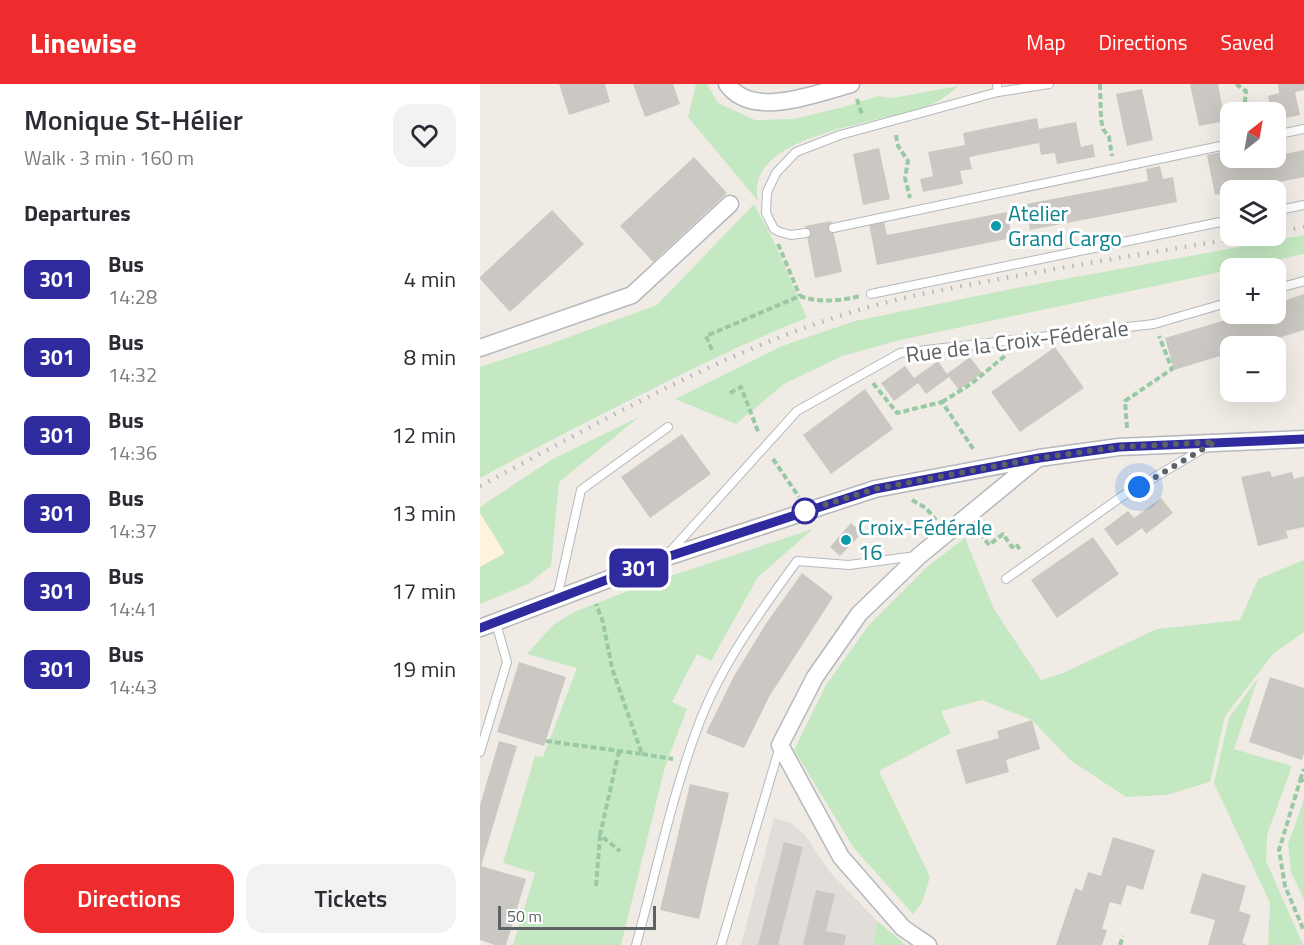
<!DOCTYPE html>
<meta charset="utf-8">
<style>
:root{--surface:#fff;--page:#f2f2f3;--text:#2b2b33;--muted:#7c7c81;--accent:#ef2c2d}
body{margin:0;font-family:"Titillium Web",sans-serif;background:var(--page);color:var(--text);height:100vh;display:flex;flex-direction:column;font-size:22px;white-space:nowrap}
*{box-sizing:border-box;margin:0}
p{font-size:20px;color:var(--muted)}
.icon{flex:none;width:33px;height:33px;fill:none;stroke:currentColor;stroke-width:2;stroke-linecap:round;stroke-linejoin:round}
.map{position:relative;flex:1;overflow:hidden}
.side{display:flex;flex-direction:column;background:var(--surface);width:480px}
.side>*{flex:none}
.badge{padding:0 12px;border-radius:9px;font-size:21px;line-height:39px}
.needle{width:39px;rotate:31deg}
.buttons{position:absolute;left:740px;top:18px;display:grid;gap:12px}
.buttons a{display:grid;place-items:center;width:66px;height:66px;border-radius:12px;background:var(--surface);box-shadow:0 6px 24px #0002;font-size:30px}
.scale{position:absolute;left:18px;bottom:15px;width:158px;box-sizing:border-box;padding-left:6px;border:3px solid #5d6266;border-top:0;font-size:16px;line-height:21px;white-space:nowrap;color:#5d6266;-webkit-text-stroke:4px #fff;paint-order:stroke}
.you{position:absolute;width:30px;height:30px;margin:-15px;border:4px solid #fff;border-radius:50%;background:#1a73e8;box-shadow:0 0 0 9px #1a73e833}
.map>.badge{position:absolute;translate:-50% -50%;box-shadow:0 0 0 3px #fff}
h2{padding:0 24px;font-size:22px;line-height:54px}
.round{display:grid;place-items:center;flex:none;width:63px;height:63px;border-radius:18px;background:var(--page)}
.overview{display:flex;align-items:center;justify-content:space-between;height:102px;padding:0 24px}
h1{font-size:28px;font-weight:600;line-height:45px}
.button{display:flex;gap:12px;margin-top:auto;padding:12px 24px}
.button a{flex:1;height:69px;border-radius:18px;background:var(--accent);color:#fff;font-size:24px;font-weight:600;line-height:69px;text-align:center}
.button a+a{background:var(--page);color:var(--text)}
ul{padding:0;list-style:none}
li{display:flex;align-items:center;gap:18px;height:78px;padding:0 24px}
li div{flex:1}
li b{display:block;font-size:22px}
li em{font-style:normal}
li .badge{min-width:66px;font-weight:700;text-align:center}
header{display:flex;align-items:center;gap:36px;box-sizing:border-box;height:84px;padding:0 30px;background:var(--accent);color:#fff}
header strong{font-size:28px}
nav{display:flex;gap:33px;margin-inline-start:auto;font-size:21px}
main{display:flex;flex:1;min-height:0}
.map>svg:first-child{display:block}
.commercial{fill:#fff3db}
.industrial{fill:#e1ded9}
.green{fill:#c4e8c1}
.building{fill:#cbc7c2}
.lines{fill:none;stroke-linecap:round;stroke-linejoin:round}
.lane-casing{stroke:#b5b8bc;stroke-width:10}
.street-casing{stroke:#b5b8bc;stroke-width:19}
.path{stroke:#99c9a3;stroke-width:4;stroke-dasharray:6 3;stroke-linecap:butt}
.lane{stroke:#fff;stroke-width:8}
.street{stroke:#fff;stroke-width:16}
.rail{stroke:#b4b5b6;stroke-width:4.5;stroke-dasharray:1.5 8;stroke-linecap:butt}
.line-casing{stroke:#fff;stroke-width:14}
.line{stroke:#302a9f;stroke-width:9}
.walk{stroke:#5d6266;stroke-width:6;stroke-dasharray:0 10.8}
.culture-dot{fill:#0f9aa8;stroke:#fff;stroke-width:2}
.stop-dot{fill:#fff;stroke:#302a9f;stroke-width:3}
.labels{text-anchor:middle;stroke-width:6;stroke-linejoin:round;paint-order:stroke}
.culture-label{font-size:22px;fill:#0d838f;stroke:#fff;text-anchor:start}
.street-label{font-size:22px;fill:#5d6266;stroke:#fff}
</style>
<header>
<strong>Linewise</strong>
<nav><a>Map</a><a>Directions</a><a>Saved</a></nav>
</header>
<main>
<section class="side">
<div class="overview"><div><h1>Monique St-Hélier</h1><p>Walk · 3 min · 160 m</p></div><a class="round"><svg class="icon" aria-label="heart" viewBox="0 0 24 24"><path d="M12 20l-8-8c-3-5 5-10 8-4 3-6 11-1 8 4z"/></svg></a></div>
<h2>Departures</h2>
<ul>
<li><span class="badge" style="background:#302a9f;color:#fff">301</span><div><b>Bus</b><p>14:28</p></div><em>4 min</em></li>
<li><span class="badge" style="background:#302a9f;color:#fff">301</span><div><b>Bus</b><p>14:32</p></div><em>8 min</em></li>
<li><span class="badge" style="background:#302a9f;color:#fff">301</span><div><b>Bus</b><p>14:36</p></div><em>12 min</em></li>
<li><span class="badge" style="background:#302a9f;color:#fff">301</span><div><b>Bus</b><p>14:37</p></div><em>13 min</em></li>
<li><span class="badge" style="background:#302a9f;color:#fff">301</span><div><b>Bus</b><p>14:41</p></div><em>17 min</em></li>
<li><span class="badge" style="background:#302a9f;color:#fff">301</span><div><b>Bus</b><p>14:43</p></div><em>19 min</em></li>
</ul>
<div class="button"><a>Directions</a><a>Tickets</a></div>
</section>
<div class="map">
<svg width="824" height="861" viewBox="0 0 824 861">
<rect width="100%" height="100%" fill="#f0ece5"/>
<path class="commercial" d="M0,429l25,41 -25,13z"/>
<path class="industrial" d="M294,734l17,5 14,12 25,37 47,49 -4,24h-132z"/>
<path class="green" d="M216,0h11l11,19 37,17 38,-1 51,-12 34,-11 14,2 67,-12c-7,5 -15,12 -22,16 -41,21 -195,28 -179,99l-70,-84z
M274,120l19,36 34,78c-49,19 -96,42 -143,65 -62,31 -123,62 -184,95v-111l67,-22 110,-40z
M824,151v19l-65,14h-9v2l-330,70 -58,16 -58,28 -48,40 -61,-25 107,-53 73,-25 156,-32z
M159,333l-80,65 -8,84 -23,18 -48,20v-37l25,-14 -25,-40v-6l71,-47z
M333,445l-55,48 -47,84 -14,-7 -25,48 15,7 -22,58 -44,178h-108l22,-72 -32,-10 32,-107 8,1 34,-89 -50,-14 26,-29 21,-13 72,-28z
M485,454l29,71 47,71 22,-7 94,-44 83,-9 18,-41 46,-19v72l-30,21 -49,63 -15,66 -44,13 -40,2 -56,-37 -38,-40 -50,-20 -41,11 10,22 -72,38 51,106 -8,26 -9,11 -59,-66 -60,-98 32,-65 43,-60 59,-59z
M778,594l-24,71 58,17 -25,69 -1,26 37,84h-35l2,-42 -56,-120 15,-65z
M824,715v101l-13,-28 -3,-28z
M397,837l29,24h-33z"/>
<path class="building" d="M79,0h46l5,18 -41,13z
M153,0h40l7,20 -35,13z
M710,0h28l7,37 -26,5z
M798,0h26v6l-9,2 5,23 -25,5v-8h-4l-3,-16 11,-3z
M662,5l11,51 -26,6 -11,-52z
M557,34l2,11 37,-7 5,25 12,-3 2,13 -38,7 -2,-11 -14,2 -2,-12 -70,14 3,12 -12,2 3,13 -40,8 -3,-13 13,-3 -5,-24 37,-7 -2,-12z
M399,64l11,51 -27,6 -10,-51z
M824,66v27l-89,18 -8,-40 15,-3 3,14 50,-8v-2z
M214,73l33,36 -74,69 -33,-36z
M680,82l3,13 10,-2 4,25 -147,28 -4,-26 122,-23 -2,-12z
M72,126l32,34 -74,68 -30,-33v-2z
M527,128l5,26 -135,27 -8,-41 15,-3 3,14z
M351,137l11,51 -27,6 -10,-52z
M824,210v36l-52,16h-22v7l-56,17 -9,-32 81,-24h29v-10z
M575,263l29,41 -64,44 -29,-40z
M490,273l12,16 -23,17 -10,-13 -23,17 -8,-11 -24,18 -13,-18 24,-17 9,12 24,-17 9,13z
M385,305l28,40 -62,45 -28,-39z
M202,350l29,40 -61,44 -29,-41z
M790,387l2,6 20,-5 2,7 10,-3v51l-18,4 2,7 -30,8 -17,-69z
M681,414l12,15 -27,21 -4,-6 -25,18 -13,-17 24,-18 6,7z
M371,439l11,10 -22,23 -10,-9z
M613,453l26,37 -62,44 -26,-38z
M322,489l31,24 -64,100 -25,51 -38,-15 28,-57 31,-51z
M39,578l47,15 -22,69 -47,-14z
M790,593l34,11v65l-2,7 -53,-18z
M552,636l8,29 -34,11 3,12 -43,12 -10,-34 43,-12 -2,-7z
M19,657l18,5 -36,120 45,13 -20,66h-11l-15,-5v-135z
M210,700l39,9 -30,126 -39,-9z
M633,753l42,13 -12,40 -16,-5 -6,20 -11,-3 -8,27 5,1 -5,15h-46l19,-57 7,3 6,-19 13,4z
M304,758l19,5 -25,98h-20z
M722,789l44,13 -7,25 12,4 -9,28 5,2h-39l7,-25 -25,-7z
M336,806l19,4 -9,37 20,4 -2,10h-41z"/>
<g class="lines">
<defs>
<path id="lane" d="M518,8l51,-8
M795,51l29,-6
M795,127l29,-6
M353,144l397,-84
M326,149l-15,2 -11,-3 -6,-3 -8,-16 1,-21 9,-19 20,-21 44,-17 158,-43 -1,-8
M795,205l29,-8
M391,210l359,-74
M189,469l128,-142 103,-58 254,-29 76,-22
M526,495l115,-82 85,-50
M77,514l24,-108 87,-63
M0,668l27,-90 -11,-39
M156,861c20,-72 35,-146 61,-216 22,-61 62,-116 100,-168l52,4 67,-9
M241,861l59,-199"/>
<path id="street" d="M247,0c25,36 90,9 124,0
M0,264l152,-53 98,-91
M0,544l184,-70 211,-69 164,-31 80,-11 185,-8
M448,861l-25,-17 -62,-71 -61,-112 35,-68 44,-63 60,-58 118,-97"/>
</defs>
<use href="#lane" class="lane-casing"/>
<use href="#street" class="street-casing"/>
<path class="path" d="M620,0l1,35 2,10 6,8 3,19
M756,0l10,7 -2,21
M377,15l5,16
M416,51l2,11 10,15 -3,17 5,20
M298,160l22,52
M232,266l-6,-14 94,-40c19,7 41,5 60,0
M393,299l24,30 45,-11 32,48
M250,309l11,-6 18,47
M462,318l29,-18 35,-29
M647,344l-2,-27 47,-32 -13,-33
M293,375l26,38
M432,416l14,8 10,12
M500,449l9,12 14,-11 9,13 4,-3 5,7
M66,657l96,13 -30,-86 -9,-46 -7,-18
M139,667l-19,84 20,16
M162,670l31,5
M820,696l4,-11
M824,696l-4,1 -21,69 6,36 19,45
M116,802l4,-50
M640,861l3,-9"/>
<use href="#lane" class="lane"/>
<use href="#street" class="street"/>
<path class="rail" d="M795,148l29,-5
M0,402c119,-63 237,-132 366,-172 52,-17 106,-26 159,-36 82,-15 165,-29 247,-42"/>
</g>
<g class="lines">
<defs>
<path id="line" d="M0,544l184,-70 211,-69 164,-31 80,-11 185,-8"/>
</defs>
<use href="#line" class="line-casing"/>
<use href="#line" class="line"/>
<path class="walk" d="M325,427l70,-22 164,-31 80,-11 96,-5 -76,45"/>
</g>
<g class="culture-dot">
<circle cx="516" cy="142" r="6"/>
<circle cx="366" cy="456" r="6"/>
</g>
<circle class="stop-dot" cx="325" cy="427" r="12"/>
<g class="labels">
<g class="culture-label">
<text x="528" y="137">Atelier<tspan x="528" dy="25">Grand Cargo</tspan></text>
<text x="378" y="451">Croix-Fédérale<tspan x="378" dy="25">16</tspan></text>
</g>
<g class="street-label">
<text transform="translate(537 257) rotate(-7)" y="8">Rue de la Croix-Fédérale</text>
</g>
</g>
</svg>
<div class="buttons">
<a><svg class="needle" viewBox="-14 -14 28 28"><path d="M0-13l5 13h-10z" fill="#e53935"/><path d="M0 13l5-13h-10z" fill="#7c7c81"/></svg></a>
<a><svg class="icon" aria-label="layers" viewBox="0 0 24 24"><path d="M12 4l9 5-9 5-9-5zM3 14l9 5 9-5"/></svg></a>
<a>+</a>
<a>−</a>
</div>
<div class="scale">50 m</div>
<div class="you" style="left:659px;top:403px"></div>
<b class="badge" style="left:159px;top:484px;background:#302a9f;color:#fff">301</b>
</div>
</main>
